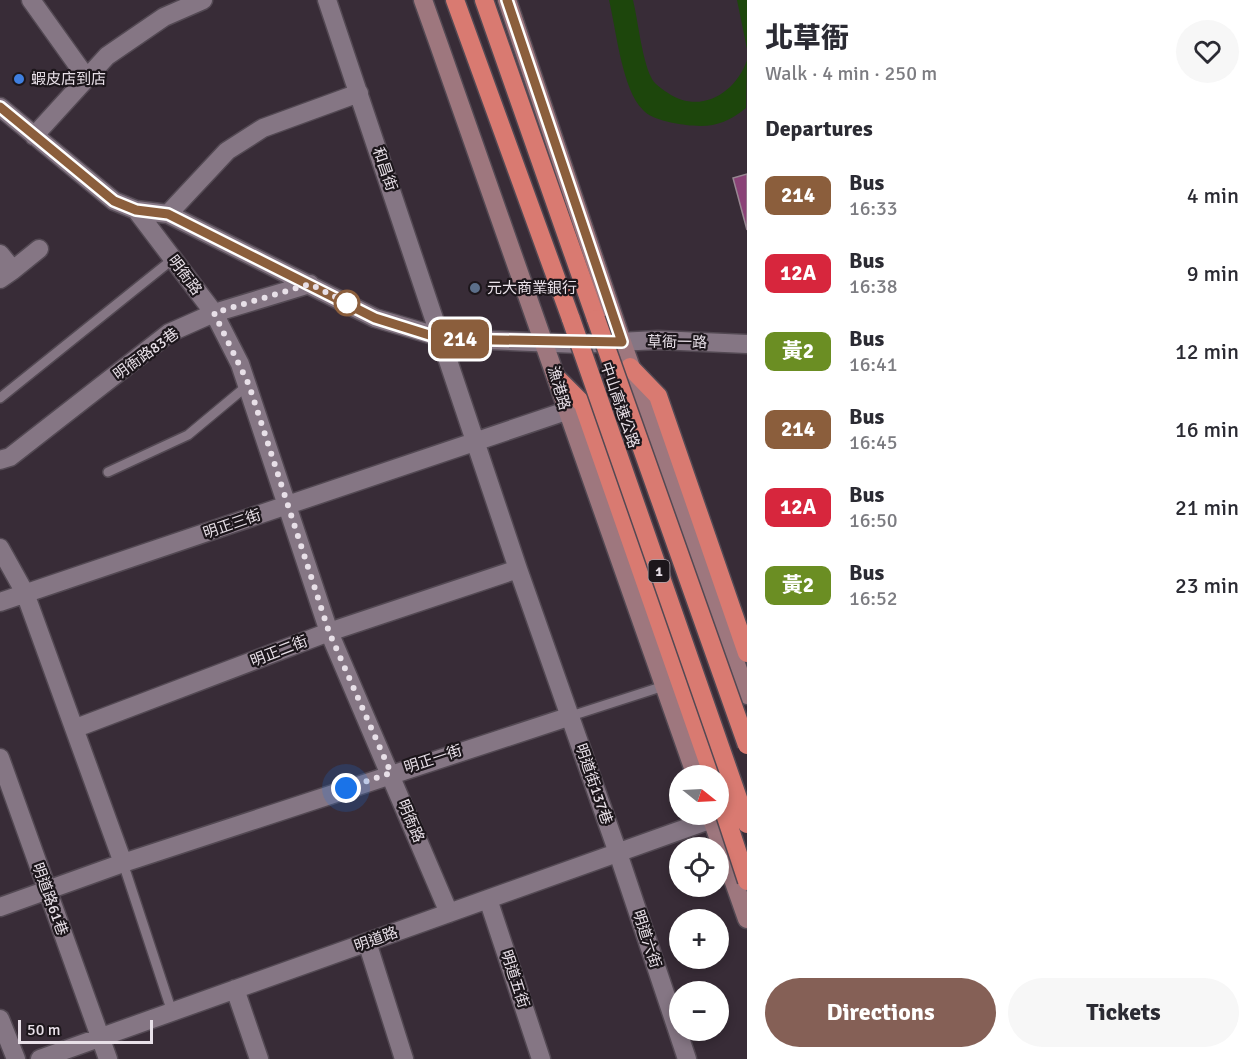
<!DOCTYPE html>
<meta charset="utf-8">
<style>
:root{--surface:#fff;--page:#f7f7f7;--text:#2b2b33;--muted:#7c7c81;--accent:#856056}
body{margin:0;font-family:Signika,"Noto Sans TC",sans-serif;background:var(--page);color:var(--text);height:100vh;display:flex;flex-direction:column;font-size:22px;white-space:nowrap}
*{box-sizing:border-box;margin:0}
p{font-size:20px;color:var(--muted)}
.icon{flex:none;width:33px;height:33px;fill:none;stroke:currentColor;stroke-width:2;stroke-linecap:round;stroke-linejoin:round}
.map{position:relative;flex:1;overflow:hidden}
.details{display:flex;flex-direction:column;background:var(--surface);width:510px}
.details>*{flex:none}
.badge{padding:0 12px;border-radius:9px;font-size:21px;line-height:39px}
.needle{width:39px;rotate:108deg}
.tools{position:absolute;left:669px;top:765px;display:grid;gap:12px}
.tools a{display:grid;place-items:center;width:60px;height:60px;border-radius:50%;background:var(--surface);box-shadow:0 3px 9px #0003;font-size:30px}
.scale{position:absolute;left:18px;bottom:15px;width:135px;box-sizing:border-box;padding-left:6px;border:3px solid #e8e0e8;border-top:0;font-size:16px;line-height:21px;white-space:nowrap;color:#e8e0e8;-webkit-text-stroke:4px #1c161b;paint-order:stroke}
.you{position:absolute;width:30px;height:30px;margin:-15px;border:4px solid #fff;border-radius:50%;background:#1a73e8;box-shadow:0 0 0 9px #1a73e833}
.map>.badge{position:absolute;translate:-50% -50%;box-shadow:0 0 0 3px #fff}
h2{padding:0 18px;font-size:22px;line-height:54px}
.round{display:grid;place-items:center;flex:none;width:63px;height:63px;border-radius:32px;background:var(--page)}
.headline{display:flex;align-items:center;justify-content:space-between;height:102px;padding:0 18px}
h1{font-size:28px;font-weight:800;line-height:45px}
.button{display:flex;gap:12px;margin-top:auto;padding:12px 18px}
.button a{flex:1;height:69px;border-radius:36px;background:var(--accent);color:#fff;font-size:24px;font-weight:800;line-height:69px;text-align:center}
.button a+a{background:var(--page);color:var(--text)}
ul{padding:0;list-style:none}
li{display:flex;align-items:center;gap:18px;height:78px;padding:0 18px}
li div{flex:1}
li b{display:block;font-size:22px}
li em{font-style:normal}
li .badge{min-width:66px;font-weight:700;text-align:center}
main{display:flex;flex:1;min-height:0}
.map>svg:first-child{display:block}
.green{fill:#1d460c}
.building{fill:#8a4277;stroke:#988792;stroke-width:1.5}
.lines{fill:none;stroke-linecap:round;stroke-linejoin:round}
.lane-casing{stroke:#534953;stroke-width:12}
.street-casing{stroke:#534953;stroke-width:21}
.secondary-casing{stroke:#534953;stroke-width:21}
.highway-casing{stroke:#534953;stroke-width:21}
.lane{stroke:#857684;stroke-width:9}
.street{stroke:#857684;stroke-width:18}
.secondary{stroke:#9e777e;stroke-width:18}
.highway{stroke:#d97a71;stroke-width:18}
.highway-bridge-casing{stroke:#534953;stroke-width:21;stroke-linecap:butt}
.highway-bridge{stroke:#d97a71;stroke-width:18}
.line-casing{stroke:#fff;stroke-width:14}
.line{stroke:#8b5e3c;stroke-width:9}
.walk{stroke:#e8e0e8;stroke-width:6;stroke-dasharray:0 10.8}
.shop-dot{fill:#3f7fe0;stroke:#1c161b;stroke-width:2}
.service-dot{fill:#5c6f8a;stroke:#1c161b;stroke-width:2}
.stop-dot{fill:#fff;stroke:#8b5e3c;stroke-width:3}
.labels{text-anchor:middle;stroke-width:4.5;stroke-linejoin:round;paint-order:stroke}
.shield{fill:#1c161b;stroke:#aba3aa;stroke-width:1.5}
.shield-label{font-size:14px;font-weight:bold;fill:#e8e0e8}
.poi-label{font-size:15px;fill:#e8e0e8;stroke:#1c161b;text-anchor:start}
.street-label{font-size:15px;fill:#e8e0e8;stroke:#1c161b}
</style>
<main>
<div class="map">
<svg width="747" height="1059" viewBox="0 0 747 1059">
<rect width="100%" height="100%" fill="#382c37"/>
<path class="green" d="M609,0h24c5,21 9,59 18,77 2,6 11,12 17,16 32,22 68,0 79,-33l-1,48c-20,16 -34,20 -60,17 -13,-2 -34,-5 -43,-15 -21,-20 -27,-81 -34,-110z
M737,0h10v49z"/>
<path class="building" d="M747,174v56l-14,-52z"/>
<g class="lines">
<defs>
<path id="lane" d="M0,398l173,-139
M108,472l80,-37 60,-50
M571,716l93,-30
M123,863l49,149"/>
<path id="street" d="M31,0l55,77
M327,0l191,569 100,284 69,206
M0,107l114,94 22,9 32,4 207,104 68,20 135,6 80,-4 89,4
M34,136l73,-80 57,-39 39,-17
M136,210l78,103 26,51 89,268 120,281
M168,214l59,-63 36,-23 96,-35
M0,254l13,16 -13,9
M13,270l26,-21
M0,460l10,-3 159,-124 45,-20 96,-29
M0,548l25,45 98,270 448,-147
M0,602l566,-191
M76,728l253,-96 189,-63
M0,758l108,301
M488,899l53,160
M0,907l123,-44
M367,942l37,117
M235,989l24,70
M0,1019l16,40
M40,1059l672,-240"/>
<path id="secondary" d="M423,0c92,258 181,517 273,776
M507,0l115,342 125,353
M710,814l37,105"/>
<path id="highway" d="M455,0l116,319
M484,0l112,319
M630,367l28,29 89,257
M557,378l26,26 130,372"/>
</defs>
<use href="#lane" class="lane-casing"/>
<use href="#street" class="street-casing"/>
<use href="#secondary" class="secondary-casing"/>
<use href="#highway" class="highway-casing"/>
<use href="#lane" class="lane"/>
<use href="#street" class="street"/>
<use href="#secondary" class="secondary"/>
<use href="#highway" class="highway"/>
<defs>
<path id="highway-bridge" d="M571,319l176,505
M596,319l151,426
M718,793l29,88"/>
</defs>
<use href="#highway-bridge" class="highway-bridge-casing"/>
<use href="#highway-bridge" class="highway-bridge"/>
</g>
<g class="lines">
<defs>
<path id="line" d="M0,107l114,94 22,9 32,4 207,104 67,21 180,3 -115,-342"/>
</defs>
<use href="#line" class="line-casing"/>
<use href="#line" class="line"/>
<path class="walk" d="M346,788l45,-15 -62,-141 -80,-247 -35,-72 96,-29 37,19"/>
</g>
<circle class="shop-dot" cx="19" cy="79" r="6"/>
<circle class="service-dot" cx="475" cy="288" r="6"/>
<circle class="stop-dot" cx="347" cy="303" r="12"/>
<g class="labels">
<rect class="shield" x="648.5" y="560" width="21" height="22" rx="4.5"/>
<g class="shield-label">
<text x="659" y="576">1</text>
</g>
<g class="poi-label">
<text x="31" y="84">蝦皮店到店</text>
<text x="487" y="293">元大商業銀行</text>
</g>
<g class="street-label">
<text transform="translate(385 169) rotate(71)" y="5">和昌街</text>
<text transform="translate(185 275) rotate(53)" y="5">明衙路</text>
<text transform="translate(677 342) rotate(1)" y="5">草衙一路</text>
<text transform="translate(146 354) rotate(-36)" y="5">明衙路83巷</text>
<text transform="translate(559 388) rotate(74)" y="5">漁港路</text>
<text transform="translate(620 405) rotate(71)" y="5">中山高速公路</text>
<text transform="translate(232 524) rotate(-19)" y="5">明正三街</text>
<text transform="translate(279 651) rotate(-21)" y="5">明正二街</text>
<text transform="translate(433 759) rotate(-18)" y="5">明正一街</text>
<text transform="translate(594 784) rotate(71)" y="5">明道街137巷</text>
<text transform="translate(411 821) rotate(67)" y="5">明衙路</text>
<text transform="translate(50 899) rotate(70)" y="5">明道路61巷</text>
<text transform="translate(376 939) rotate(-20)" y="5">明道路</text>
<text transform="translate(647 939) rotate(72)" y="5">明道六街</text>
<text transform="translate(515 979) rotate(72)" y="5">明道五街</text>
</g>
</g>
</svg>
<div class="tools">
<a><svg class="needle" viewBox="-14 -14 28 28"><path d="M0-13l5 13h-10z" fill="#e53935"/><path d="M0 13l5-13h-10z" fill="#7c7c81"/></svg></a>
<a><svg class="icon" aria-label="locate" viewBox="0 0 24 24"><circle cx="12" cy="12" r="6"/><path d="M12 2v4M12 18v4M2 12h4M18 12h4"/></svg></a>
<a>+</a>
<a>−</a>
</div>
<div class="scale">50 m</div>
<div class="you" style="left:346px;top:788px"></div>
<b class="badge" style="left:460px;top:339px;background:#8b5e3c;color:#fff">214</b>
</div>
<section class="details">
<div class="headline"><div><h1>北草衙</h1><p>Walk · 4 min · 250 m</p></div><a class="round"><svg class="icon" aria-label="heart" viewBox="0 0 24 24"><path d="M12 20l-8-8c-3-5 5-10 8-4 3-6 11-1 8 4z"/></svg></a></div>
<h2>Departures</h2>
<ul>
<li><span class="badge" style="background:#8b5e3c;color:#fff">214</span><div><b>Bus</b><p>16:33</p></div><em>4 min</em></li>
<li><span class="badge" style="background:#d7263d;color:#fff">12A</span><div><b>Bus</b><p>16:38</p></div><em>9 min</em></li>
<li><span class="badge" style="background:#6b8e23;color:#fff">黃2</span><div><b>Bus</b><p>16:41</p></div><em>12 min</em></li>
<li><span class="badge" style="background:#8b5e3c;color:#fff">214</span><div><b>Bus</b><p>16:45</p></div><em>16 min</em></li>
<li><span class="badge" style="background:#d7263d;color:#fff">12A</span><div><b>Bus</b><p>16:50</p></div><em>21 min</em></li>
<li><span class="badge" style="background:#6b8e23;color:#fff">黃2</span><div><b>Bus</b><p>16:52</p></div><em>23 min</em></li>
</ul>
<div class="button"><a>Directions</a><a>Tickets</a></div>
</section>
</main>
